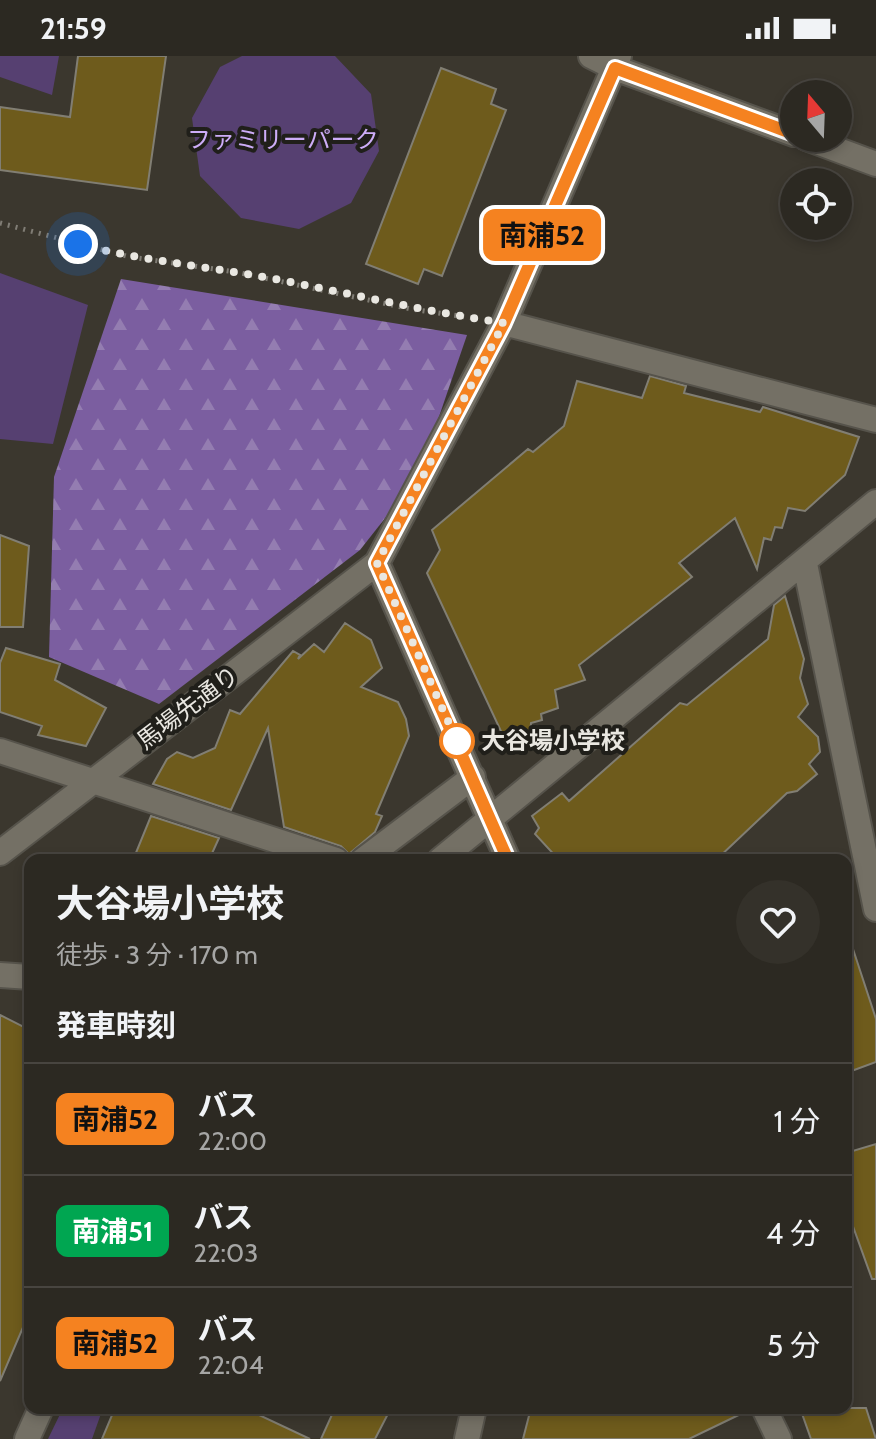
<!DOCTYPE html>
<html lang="ja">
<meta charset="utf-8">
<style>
:root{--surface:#2c2922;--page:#34312a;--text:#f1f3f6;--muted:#a6a6a5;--line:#484540}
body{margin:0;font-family:Cabin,"Noto Sans JP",sans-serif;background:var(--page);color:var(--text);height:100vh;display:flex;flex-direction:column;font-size:30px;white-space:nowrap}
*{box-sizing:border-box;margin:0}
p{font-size:26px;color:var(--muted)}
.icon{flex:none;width:44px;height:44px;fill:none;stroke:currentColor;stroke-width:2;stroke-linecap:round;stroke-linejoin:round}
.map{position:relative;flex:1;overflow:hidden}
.panel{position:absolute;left:24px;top:798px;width:828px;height:560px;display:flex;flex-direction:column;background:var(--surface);border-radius:16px;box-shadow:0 4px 12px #0003,0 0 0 2px var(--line)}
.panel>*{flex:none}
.badge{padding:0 16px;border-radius:12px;font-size:28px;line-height:52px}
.needle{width:52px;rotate:341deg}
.buttons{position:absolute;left:780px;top:24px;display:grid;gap:16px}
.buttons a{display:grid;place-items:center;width:72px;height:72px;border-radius:50%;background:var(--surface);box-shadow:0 4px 12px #0003,0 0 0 2px var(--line);font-size:40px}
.you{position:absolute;width:40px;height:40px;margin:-20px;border:6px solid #fff;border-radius:50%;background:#1a73e8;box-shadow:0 0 0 12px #1a73e833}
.map>.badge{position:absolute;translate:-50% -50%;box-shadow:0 0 0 4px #fff}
h2{padding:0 32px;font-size:30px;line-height:72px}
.round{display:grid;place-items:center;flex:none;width:84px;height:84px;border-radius:42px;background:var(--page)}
.head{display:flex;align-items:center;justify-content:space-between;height:136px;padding:0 32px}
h1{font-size:38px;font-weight:700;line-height:60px}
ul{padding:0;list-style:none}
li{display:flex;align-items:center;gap:24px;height:112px;padding:0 32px;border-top:2px solid var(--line)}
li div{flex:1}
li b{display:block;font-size:30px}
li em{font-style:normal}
li .badge{min-width:88px;font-weight:700;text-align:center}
.status{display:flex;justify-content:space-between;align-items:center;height:56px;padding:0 40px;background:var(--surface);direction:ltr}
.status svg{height:22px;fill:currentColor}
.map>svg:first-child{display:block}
.forest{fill:url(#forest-firs)}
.park{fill:#564071}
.building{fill:#6e5b1c;stroke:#817e73;stroke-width:2}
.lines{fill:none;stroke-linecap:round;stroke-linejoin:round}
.minor-casing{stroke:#56534b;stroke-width:28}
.path{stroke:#807d75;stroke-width:5;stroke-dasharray:2 6;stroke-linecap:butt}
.minor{stroke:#747065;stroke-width:24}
.line-casing{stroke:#fff;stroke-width:18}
.line{stroke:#f58220;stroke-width:12}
.walk{stroke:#e9e7e1;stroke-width:8;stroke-dasharray:0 14.4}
.stop-dot{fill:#fff;stroke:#f58220;stroke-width:4}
.labels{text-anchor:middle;stroke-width:8;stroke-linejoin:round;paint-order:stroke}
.park-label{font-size:24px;fill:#cdadf8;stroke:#201f1a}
.street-label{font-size:24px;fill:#e9e7e1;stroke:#201f1a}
.stop-label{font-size:24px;font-weight:bold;fill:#e9e7e1;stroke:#201f1a;text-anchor:start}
</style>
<div class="status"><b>21:59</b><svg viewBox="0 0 49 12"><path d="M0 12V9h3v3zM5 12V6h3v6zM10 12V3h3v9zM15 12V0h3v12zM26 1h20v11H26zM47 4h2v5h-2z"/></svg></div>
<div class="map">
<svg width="876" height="1383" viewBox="0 0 876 1383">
<defs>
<pattern id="forest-firs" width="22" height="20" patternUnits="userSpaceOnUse" patternTransform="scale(2)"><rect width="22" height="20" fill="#7b5ea0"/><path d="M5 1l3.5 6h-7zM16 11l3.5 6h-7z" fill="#947db1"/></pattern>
</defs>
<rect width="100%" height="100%" fill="#3b372e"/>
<path class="forest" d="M121,223l346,56 -48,140 -59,75 -201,154 -110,-47 5,-180z"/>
<path class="park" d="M0,0h59l-7,39 -52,-18z
M242,0h93l36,38 8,57 -28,52 -52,26 -58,-11 -41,-42 -8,-58 28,-51z
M0,217l88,32 -35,139 -53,-5z
M63,1352h40l-11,31h-44z"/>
<path class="building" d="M78,0h88l-19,134 -147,-20v-63l70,10z
M441,12l55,21 -5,15 15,6 -64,166 -18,-7 -6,15 -52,-20z
M650,320l36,10 -2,7 76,19 3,-5 96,30 -14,38 -40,36 -17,-3 -6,20 -7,-1 -4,13 -7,-2 -7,31 -22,-51 -56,45 13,14 -113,88 6,15 -30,10 3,18 -17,6 1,6 -11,3 -1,10 -24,9 -79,-169 13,-23 -8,-20 96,-81 5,3 31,-26 13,-45 65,17z
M0,479l29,11 -6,81h-23z
M785,540l19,63 -4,19 8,26 -10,13 20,20 2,15 -11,12 8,10 -20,17 -10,2 -71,67h-157l-24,-26 4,-6 -7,-12 30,-23 7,8 111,-98 7,2 81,-66 6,-34z
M345,567l26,17 11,28 -21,19 37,15 8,17 3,17 -33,78 6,2 -7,16 -26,22 -8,-8 -57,-19 -16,-99 -37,82 -78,-26 14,-25 10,-7 16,6 22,-10 15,-38 10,4 53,-63 7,4 -2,4 16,-15 10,8z
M6,592l54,16 -5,16 51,28 -20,38 -48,-11 4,-9 -42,-14v-49z
M151,760l68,22 -10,22h-76z
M852,890l24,73v43l-30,11v-126z
M0,959l30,15v281l-30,70z
M876,1088v135h-4l-26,-72v-54z
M115,1352h129l66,31h-208z
M335,1352h56l-16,31h-54z
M531,1352h218v2l-60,29h-166z
M800,1352h66l10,31h-65z"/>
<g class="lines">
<defs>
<path id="minor" d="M591,0l24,12 179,66
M806,82l70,26
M504,267l372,97
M805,508l71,345
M0,695l336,109
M0,797l377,-290
M363,804l110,-83
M440,804l436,-358
M508,804l-131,-297 127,-240 115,-267
M0,919l30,2
M764,1352l15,31
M27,1383l14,-31
M467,1383l7,-31"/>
</defs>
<use href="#minor" class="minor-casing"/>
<path class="path" d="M0,167l130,34 106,15 175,37 62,9"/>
<use href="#minor" class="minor"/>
</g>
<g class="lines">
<defs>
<path id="line" d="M508,804l-131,-297 127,-240 111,-255 179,66"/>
</defs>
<use href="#line" class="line-casing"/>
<use href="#line" class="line"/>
<path class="walk" d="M78,188c61,16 124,22 186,33 80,15 159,34 240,46l-127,240 84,187 -4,-9"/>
</g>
<circle class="stop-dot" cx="457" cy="685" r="16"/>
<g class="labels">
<g class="park-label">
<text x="283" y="92">ファミリーパーク</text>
</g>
<g class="street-label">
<text transform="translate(188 652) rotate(-37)" y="8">馬場先通り</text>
</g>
<g class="stop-label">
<text x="481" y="693">大谷場小学校</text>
</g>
</g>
</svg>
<div class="buttons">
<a><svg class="needle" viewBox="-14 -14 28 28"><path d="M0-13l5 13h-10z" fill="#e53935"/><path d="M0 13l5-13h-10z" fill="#a6a6a5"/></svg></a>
<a><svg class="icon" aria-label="locate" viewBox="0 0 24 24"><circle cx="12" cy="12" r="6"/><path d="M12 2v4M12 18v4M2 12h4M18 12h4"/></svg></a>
</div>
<div class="you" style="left:78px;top:188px"></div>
<b class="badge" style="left:542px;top:179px;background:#f58220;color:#111">南浦52</b>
<section class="panel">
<div class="head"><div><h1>大谷場小学校</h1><p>徒歩 · 3 分 · 170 m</p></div><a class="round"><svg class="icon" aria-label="heart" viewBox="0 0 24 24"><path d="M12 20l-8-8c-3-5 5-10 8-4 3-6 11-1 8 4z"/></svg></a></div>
<h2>発車時刻</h2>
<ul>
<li><span class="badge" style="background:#f58220;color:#111">南浦52</span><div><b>バス</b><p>22:00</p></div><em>1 分</em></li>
<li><span class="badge" style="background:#00a651;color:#fff">南浦51</span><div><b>バス</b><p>22:03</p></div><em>4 分</em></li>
<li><span class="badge" style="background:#f58220;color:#111">南浦52</span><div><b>バス</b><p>22:04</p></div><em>5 分</em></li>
</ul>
</section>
</div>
